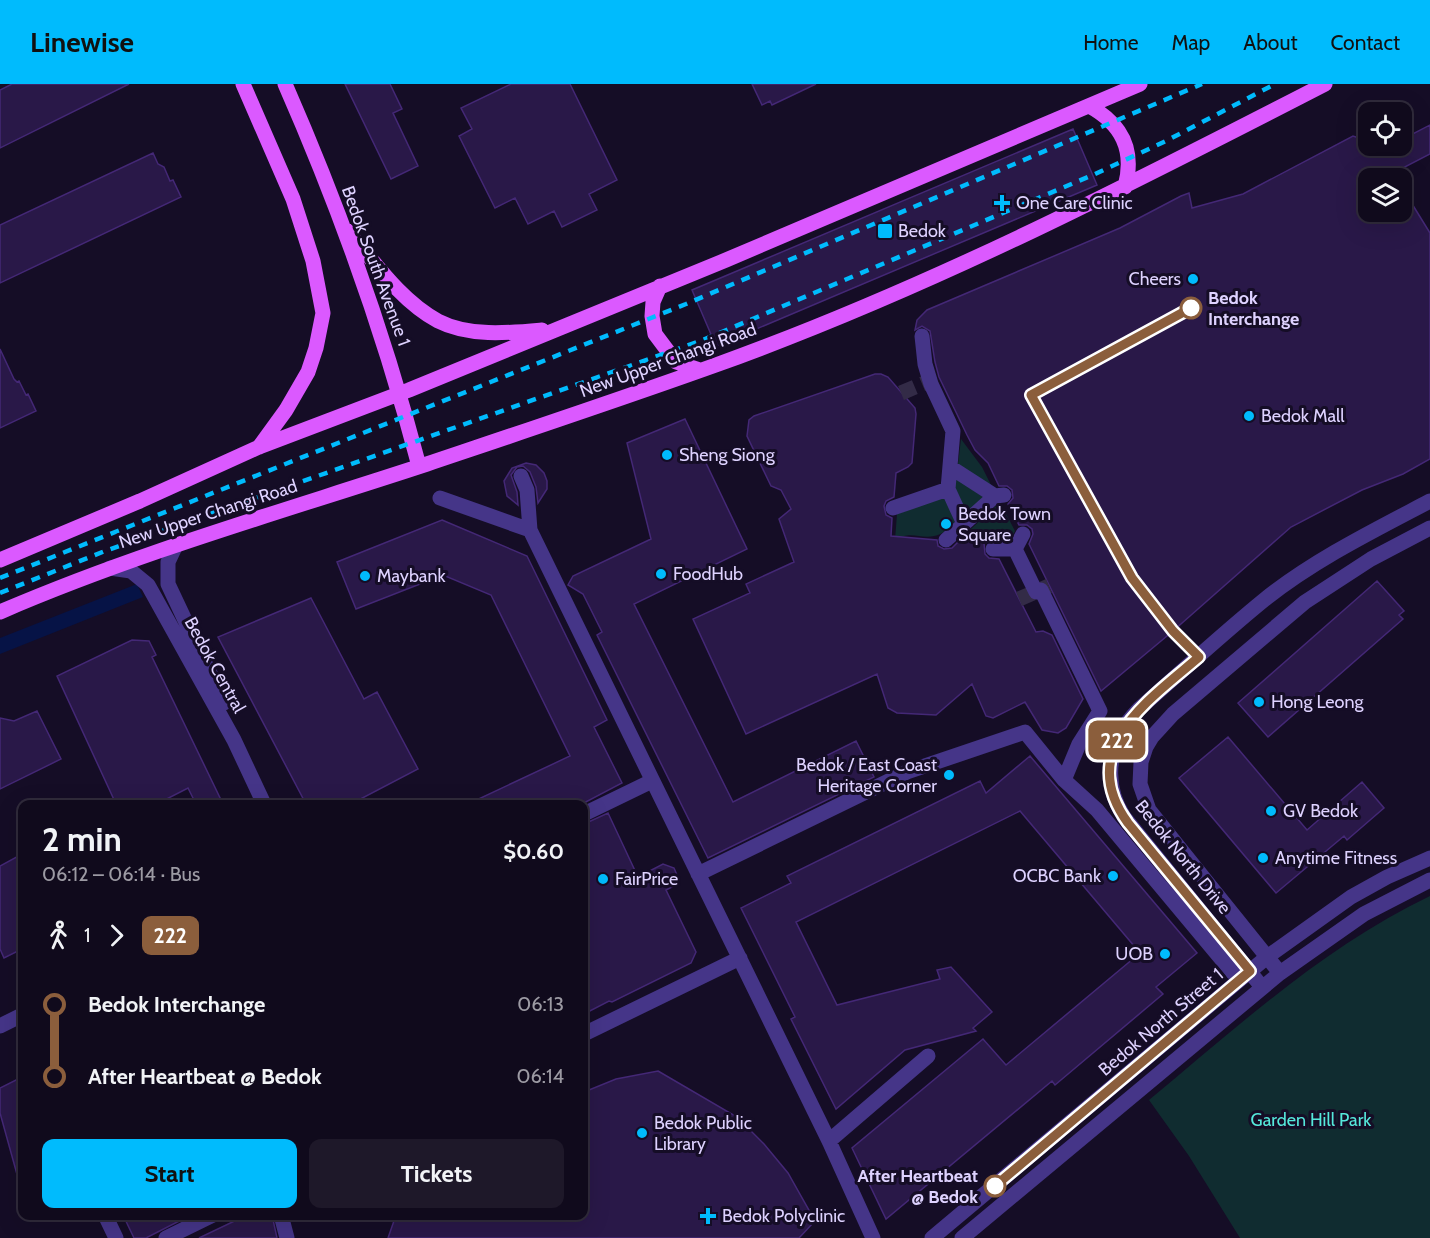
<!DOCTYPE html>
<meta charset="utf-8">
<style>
:root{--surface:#100a1c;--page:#1e1829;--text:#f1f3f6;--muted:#9c9aa3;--line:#302b3b;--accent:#00bbfd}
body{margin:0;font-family:Cabin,sans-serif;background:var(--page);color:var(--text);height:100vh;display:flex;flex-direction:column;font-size:22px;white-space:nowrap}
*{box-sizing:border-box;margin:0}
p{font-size:20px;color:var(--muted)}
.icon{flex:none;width:33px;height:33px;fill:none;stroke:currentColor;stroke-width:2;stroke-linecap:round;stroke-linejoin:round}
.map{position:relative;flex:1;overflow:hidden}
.panel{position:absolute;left:18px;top:716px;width:570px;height:420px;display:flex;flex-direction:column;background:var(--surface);border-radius:12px;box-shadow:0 6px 24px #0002,0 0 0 2px var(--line)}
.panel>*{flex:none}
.badge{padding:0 12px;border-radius:9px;font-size:21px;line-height:39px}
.controls{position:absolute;left:1358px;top:18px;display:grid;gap:12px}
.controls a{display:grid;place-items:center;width:54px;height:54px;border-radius:12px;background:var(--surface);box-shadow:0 6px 24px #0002,0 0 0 2px var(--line);font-size:30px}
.map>.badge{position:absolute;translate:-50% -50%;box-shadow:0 0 0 3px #fff}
.legs{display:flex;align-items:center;gap:9px;height:66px;padding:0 24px;font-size:20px}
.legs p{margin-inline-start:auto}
.headline{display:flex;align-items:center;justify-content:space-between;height:102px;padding:0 24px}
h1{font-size:33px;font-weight:800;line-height:45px}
.primary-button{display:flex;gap:12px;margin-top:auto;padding:12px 24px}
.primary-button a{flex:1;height:69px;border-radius:12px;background:var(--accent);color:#111;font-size:24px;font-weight:800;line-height:69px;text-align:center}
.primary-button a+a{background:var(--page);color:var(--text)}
ul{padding:0 24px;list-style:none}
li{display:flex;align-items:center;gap:21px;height:72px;font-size:22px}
li i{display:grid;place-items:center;width:9px;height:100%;margin:0 8px;background:currentColor}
li i::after{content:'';width:15px;height:15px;margin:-8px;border:4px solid;border-radius:50%;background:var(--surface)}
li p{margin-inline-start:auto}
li:first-child i{background:linear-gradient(#0000 50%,currentColor 0)}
li:last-child i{background:linear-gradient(currentColor 50%,#0000 0)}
header{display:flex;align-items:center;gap:36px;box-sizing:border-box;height:84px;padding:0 30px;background:var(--accent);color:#111}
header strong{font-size:28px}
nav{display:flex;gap:33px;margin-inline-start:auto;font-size:21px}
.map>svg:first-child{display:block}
.green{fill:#102c30}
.water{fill:#061346}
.building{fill:#291848;stroke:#442876;stroke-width:1.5}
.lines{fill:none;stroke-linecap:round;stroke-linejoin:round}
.minor-tunnel{stroke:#332b47;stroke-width:15;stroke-dasharray:15 8;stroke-linecap:butt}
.minor{stroke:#453588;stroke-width:15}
.major{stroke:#db59ff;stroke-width:15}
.rail{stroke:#00bbfd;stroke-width:4.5;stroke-dasharray:9 8;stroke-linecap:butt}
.line-1-casing{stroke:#fff;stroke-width:14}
.line-1{stroke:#8b5e3c;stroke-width:9}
.poi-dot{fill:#00bbfd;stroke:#150d26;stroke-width:2}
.stop-1-dot{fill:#fff;stroke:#8b5e3c;stroke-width:3}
.labels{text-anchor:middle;stroke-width:6;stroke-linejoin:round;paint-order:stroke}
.poi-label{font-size:18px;fill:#ded2ff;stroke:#150d26;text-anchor:start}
.street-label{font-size:18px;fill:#ded2ff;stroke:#150d26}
.stop-label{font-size:18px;font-weight:bold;fill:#ded2ff;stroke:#150d26;text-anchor:start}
.park-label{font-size:18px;fill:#55e8db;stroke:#150d26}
</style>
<header>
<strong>Linewise</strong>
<nav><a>Home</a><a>Map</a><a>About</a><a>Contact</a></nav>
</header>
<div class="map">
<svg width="1430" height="1154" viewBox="0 0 1430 1154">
<rect width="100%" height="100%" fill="#150d26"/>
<path class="green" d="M961,355l21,28 10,20 -34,-23z
M955,394l30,20 -19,15 -12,-26z
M945,412l10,26c-6,5 -12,13 -21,14 -15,3 -23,-6 -39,4l2,-26z
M1001,420l14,27 -5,10 -50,-2 37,-34z
M1430,812v342h-190l-51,-82 -40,-56c88,-73 176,-154 281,-204z"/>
<path class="water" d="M137,500l6,13 -143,57v-16z"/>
<path class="building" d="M12,0h117l-129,64v-58z
M345,0h45l12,25 -9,4 25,53 -27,13z
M511,0h59l47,96 -28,14 8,16 -35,17 -8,-16 -26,13 -13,-26 -20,10 -36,-72 13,-7 -11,-21z
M752,0h64l-44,21 -2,-4 -8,4z
M1430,41v29l-37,19 3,5h-28v34h33v-26l29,47v226l-27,15 -41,16 -71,37 -118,104 -72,60 -72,-147 4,-10 -1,-5 -5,-4h-8l-11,-21 5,-6 -1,-8 -5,-4h-8l-11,-23 -13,-13 -8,-15 -28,-58 -4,-15 -5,-31 -8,-5 -7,4 2,-10 10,-10 193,-82 61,-32 8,-3 3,15 51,-14 110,-58 15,5v5h33v-6z
M1073,45l24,56 -381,161 -24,-56z
M153,69l5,11 6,3 6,14 3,-1 8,17 -181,86v-58z
M0,265l14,30 3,3 2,-1 7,14 2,-1 8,17 -36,17z
M875,290h6l7,3 27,31 1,6 -4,49 -4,4 -12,6 -2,24 -8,4 -2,5 2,9 6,3 -1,18 46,4 1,6 6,3 8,-1 7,-7 25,2 1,11 4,4 10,1 37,73 7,-1 9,4 31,64 -17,29 -8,5 -16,-3 -17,-28 -32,16 -7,-2 -14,-32 -36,31 -39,-2 -9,-5 -11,-34 -131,60 -53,-115 57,-26 -4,-9 48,-22 -15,-43 12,-10 -10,-19 -10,-4 -24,-50 2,-16 5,-4z
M685,335l62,130 -113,55 99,198 123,-61 18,36 -166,81 -111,-223 5,-3 -19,-38 -15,-9 5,-9 78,-37 -24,-96z
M526,379l10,2 8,8 3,8v8l-9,14 -2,-16 -6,-15 -7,-6 -6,1 -6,8 6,17 1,13 -11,-9 -3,-15 8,-13z
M442,436l85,36 80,164 -13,7 28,56 -40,21h-114l102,-48 -79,-161 -48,-20 -87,34 -19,-47z
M1377,497l27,30 -5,4 4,4 -135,118 -30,-34z
M311,514l53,101 13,-7 41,77 -67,35h-45l-88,-167z
M132,556l17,1 7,14 -4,2 71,147h-27l-8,-16 -31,16h-41l-59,-128z
M37,627l24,48 -61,30v-71l14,3z
M1228,653l79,93 55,-48 22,26 -37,32 -3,-4 -68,57 -97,-115z
M1030,672l167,197 -41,34 7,7 -108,91 -3,-4 -166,138 -34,-71 131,-109 23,26 134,-112 -120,-142 -224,111 41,83 103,-26 -3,-9 14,-3 41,45 -19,16 3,3 -71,19 -69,59 -45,-90 4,-2 -54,-109 50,-25 -4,-7 193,-95 6,12z
M608,729l30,64 25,-13 11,4 3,7 -3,11 -8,4 30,62 -5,11 -79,39 -3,-1 -25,13v-190z
M22,770v66l-4,8 4,9v12l-18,9 -4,-9v-83z
M658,987l79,46 27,27 24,29 27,48 -16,17h-411l8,-23h188v-123l32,-13z
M22,993v101h-4l-18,-65v-25z
M123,1131h68l-45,23h-12z
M247,1131h25l5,23h-78z"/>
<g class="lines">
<path class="minor-tunnel" d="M901,309l38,-16
M1019,515l30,-13"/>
<path class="minor" d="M922,252l3,28 6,20 22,47 -5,58 16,35
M950,383l45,29 9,-1
M521,392l6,14 3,40 299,611 44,97
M440,414l90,32
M893,424l55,-19
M946,456l49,-44
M175,463l-7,15v22l56,119
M993,465h22l8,-15
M1015,465l21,43
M110,484l21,3 17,14 86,155 30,64
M1041,506l59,121 -21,33 -15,36
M584,730l68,-33
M698,790l209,-102 118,-40 39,48 33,30 136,163
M1280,889l-131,-163 -9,-26 1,-22 5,-15 6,-10 21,-23 132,-112 66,-43 59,-31
M1262,903l-138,-170c-23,-36 -15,-78 15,-108 41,-36 82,-74 125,-109 50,-40 109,-69 166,-99
M0,942l22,-11
M584,950l156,-76
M829,1057l99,-85
M105,1131l11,23
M281,1131l6,23
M166,1154l47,-23
M932,1154l335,-281 84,-60 36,-20 43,-19
M962,1154l318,-265 84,-59 66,-34"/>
<path class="major" d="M243,0l50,115 20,62 10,52 -7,35 -8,24 -22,38 -27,37
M285,0c54,123 100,252 134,382
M1089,22c33,18 46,44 36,81
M348,147c27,32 53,70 90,90 31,16 71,12 104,9
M660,202l-7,16 -1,14 3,18 21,28 24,8
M0,476l140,-59 119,-54 150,-57 317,-130 414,-176
M0,528c139,-60 284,-101 427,-148 95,-32 191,-64 286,-98 212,-76 412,-179 612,-282"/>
<path class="rail" d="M0,494l686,-274 516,-220
M0,509l105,-42 598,-211 392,-166 71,-33 109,-57"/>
</g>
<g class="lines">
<defs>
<path id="line-1" d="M995,1102l255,-215 -122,-148c-54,-74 21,-123 71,-166l-26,-26 -41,-53 -101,-183 160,-87"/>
</defs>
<use href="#line-1" class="line-1-casing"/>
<use href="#line-1" class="line-1"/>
</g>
<g class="poi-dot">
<path d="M999 110h6v6h6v6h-6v6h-6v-6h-6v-6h6z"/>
<rect x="877" y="139" width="16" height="16" rx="3"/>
<circle cx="1193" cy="195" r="6"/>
<circle cx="1249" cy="332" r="6"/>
<circle cx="667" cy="371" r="6"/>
<circle cx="946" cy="440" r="6"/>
<circle cx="661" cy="490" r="6"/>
<circle cx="365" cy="492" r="6"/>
<circle cx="1259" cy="618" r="6"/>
<circle cx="949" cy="691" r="6"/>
<circle cx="1271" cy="727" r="6"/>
<circle cx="1263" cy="774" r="6"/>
<circle cx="1113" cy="792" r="6"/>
<circle cx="603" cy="795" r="6"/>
<circle cx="1165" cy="870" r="6"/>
<circle cx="642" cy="1049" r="6"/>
<path d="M705 1123h6v6h6v6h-6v6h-6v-6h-6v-6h6z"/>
</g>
<g class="stop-1-dot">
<circle cx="1191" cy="224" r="10"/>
<circle cx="995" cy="1102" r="10"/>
</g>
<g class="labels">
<g class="poi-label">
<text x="1016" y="125">One Care Clinic</text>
<text x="898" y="153">Bedok</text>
<text x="1181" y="201" text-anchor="end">Cheers</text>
<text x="1261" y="338">Bedok Mall</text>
<text x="679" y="377">Sheng Siong</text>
<text x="958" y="436">Bedok Town<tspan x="958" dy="21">Square</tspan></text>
<text x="673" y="496">FoodHub</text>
<text x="377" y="498">Maybank</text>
<text x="1271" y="624">Hong Leong</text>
<text x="937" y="687" text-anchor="end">Bedok / East Coast<tspan x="937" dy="21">Heritage Corner</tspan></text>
<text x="1283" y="733">GV Bedok</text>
<text x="1275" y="780">Anytime Fitness</text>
<text x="1101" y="798" text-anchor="end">OCBC Bank</text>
<text x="615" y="801">FairPrice</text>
<text x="1153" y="876" text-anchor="end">UOB</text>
<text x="654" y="1045">Bedok Public<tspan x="654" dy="21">Library</tspan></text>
<text x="722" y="1138">Bedok Polyclinic</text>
</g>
<g class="street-label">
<text transform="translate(376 182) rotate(70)" y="6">Bedok South Avenue 1</text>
<text transform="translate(668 276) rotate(-20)" y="6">New Upper Changi Road</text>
<text transform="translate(208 430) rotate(-18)" y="6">New Upper Changi Road</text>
<text transform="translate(215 581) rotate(61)" y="6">Bedok Central</text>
<text transform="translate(1183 773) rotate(51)" y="6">Bedok North Drive</text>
<text transform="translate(1161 938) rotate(-40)" y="6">Bedok North Street 1</text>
</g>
<g class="stop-label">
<text x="1208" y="220">Bedok<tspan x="1208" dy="21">Interchange</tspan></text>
<text x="978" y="1098" text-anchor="end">After Heartbeat<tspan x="978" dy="21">@ Bedok</tspan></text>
</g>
<g class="park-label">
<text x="1311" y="1042">Garden Hill Park</text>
</g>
</g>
</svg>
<div class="controls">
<a><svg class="icon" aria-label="locate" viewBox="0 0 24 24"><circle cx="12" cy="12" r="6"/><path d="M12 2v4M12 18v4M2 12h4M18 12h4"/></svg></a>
<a><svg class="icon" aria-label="layers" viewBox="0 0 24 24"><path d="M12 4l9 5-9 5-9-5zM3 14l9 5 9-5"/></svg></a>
</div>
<b class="badge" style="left:1117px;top:656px;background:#8b5e3c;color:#fff">222</b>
<section class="panel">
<div class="headline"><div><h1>2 min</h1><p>06:12 – 06:14 · Bus</p></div><b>$0.60</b></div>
<div class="legs"><svg class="icon" aria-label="walk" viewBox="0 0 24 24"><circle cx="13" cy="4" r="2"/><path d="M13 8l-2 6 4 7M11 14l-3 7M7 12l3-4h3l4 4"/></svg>1<svg class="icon" aria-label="forward" viewBox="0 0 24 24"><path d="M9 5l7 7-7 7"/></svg><b class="badge" style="background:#8b5e3c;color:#fff">222</b></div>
<ul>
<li><i style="color:#8b5e3c"></i><b>Bedok Interchange</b><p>06:13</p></li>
<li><i style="color:#8b5e3c"></i><b>After Heartbeat @ Bedok</b><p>06:14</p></li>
</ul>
<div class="primary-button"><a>Start</a><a>Tickets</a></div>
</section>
</div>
